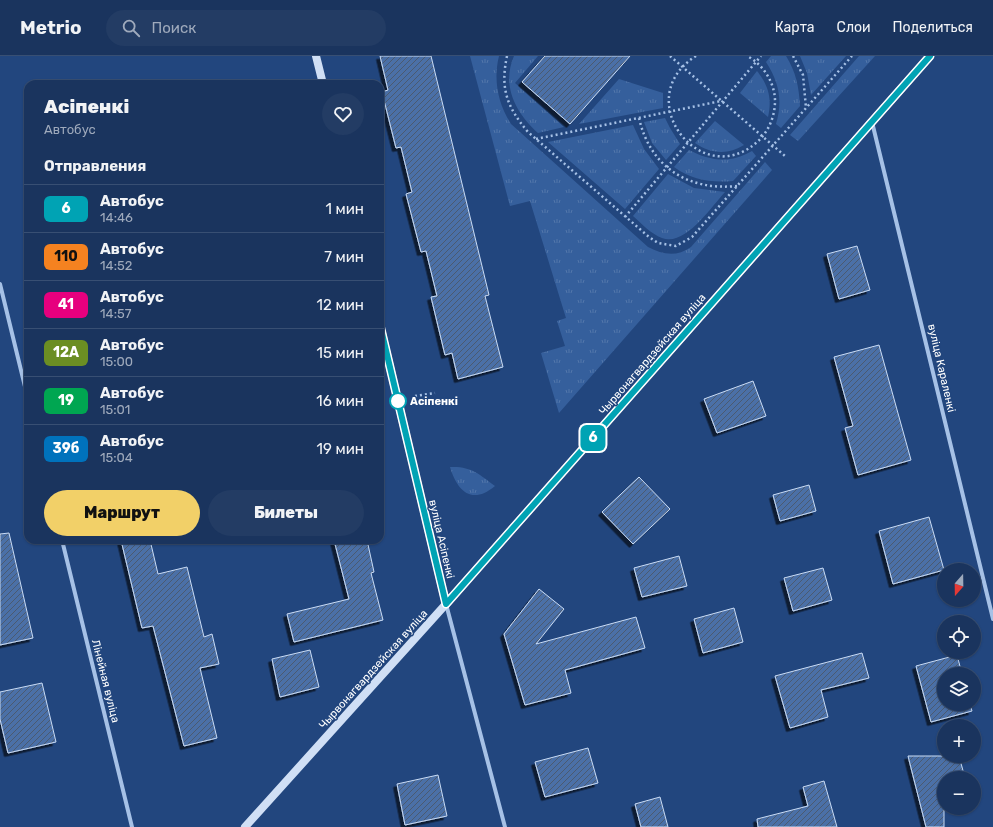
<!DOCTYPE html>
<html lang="ru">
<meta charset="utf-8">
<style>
:root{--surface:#1a345e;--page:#233c64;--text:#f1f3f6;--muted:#9faabc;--line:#384f73;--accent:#f2d068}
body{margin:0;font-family:Rubik,sans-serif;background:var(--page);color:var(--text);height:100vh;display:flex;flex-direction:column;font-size:15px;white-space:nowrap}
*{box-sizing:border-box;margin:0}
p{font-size:13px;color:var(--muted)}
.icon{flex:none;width:22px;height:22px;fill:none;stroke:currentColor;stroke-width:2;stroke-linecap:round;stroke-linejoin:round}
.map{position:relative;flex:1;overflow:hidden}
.drawer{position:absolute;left:24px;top:24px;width:360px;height:464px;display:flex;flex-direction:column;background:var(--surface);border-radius:12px;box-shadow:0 1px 3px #0004,0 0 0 1px var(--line)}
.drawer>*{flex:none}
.badge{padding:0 8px;border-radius:6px;font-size:14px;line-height:26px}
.needle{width:26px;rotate:200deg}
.buttons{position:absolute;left:937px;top:507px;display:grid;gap:8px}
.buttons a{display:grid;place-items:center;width:44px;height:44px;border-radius:50%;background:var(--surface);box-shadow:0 1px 3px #0004,0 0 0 1px var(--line);font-size:20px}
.map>.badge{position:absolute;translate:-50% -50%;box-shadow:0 0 0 2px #fff}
h2{padding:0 20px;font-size:15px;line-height:36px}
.round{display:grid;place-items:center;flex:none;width:42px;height:42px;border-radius:21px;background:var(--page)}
.overview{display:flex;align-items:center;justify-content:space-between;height:68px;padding:0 20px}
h1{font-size:19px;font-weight:800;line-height:30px}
.action{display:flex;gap:8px;margin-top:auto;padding:8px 20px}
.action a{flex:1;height:46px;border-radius:24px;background:var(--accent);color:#111;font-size:16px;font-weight:800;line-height:46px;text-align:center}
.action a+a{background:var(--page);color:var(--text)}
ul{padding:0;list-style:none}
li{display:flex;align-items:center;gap:12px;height:48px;padding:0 20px;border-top:1px solid var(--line)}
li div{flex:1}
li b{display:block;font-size:15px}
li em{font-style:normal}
li .badge{min-width:44px;font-weight:700;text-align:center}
header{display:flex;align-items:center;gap:24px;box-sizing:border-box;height:56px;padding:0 20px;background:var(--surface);border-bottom:1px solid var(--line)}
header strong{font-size:19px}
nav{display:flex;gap:22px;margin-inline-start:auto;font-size:14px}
.search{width:280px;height:36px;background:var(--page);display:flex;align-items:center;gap:10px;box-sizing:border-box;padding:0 14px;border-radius:22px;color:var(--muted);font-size:15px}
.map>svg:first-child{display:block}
.grass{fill:url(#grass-tufts)}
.building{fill:url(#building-hatch);stroke:#cadcf5;filter:url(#shadow)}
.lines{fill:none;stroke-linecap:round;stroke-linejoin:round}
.path{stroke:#a6c1e6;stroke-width:2.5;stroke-dasharray:2 3;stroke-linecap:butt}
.minor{stroke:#a6c1e6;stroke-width:4}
.secondary{stroke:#d0dff5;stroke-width:8}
.line-casing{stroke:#fff;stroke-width:9}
.line{stroke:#00a3b4;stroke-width:6}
.stop-dot{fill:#fff;stroke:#00a3b4;stroke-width:2}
.labels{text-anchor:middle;stroke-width:3;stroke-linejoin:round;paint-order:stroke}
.street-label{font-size:11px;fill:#fff;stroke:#22467e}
.stop-label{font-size:11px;font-weight:bold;fill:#fff;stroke:#22467e;text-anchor:start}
</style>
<header>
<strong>Metrio</strong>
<div class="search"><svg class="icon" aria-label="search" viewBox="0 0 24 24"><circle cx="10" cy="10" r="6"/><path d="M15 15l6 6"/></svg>Поиск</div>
<nav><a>Карта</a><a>Слои</a><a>Поделиться</a></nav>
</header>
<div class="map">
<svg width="993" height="771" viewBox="0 0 993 771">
<defs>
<pattern id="grass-tufts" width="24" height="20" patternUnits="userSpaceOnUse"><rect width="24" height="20" fill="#355f9c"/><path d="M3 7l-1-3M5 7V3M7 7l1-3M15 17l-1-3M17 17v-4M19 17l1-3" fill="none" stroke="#5377ab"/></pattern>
<pattern id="building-hatch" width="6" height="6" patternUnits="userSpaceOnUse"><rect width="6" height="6" fill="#4b70a7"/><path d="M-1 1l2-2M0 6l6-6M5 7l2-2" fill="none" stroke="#4c5a70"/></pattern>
<filter id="shadow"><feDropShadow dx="-3.5" dy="3.5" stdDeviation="0" flood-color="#0009"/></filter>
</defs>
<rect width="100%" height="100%" fill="#22467e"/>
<path class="grass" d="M470,0h29c-6,24 -1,48 12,68l137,123c15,8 29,10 43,0l74,-85 7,8 -213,243 -18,-60 24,-7 -8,-25 9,-3 -36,-117 -20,5z
M514,0h24l-23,27 49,44 -26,6c-22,-20 -37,-47 -24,-77z
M771,0h15c10,16 13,31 14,50l-19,22 -5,-4c7,-23 3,-42 -10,-62z
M800,0h46l-35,39 -4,-22z
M859,0h16l-77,85 -8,-6z
M757,15c12,15 15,28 11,46l-28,-24z
M619,23l44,14v15l-84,16z
M665,62l5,10 10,16 -14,16 -14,-17 -8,-21z
M715,65l29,24c-16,10 -33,9 -49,-2z
M633,69l11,24 15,20 -34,40 -77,-67z
M689,94c21,11 41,14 63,1l4,5 -23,25c-22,2 -41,-1 -59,-14z
M668,118l26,14 31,4c-14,15 -40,55 -63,46 -11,-4 -21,-15 -29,-22z
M450,411c21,-1 29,7 45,19 -24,20 -38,4 -45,-19z"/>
<path class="building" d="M380,0h51l58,239 -4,1 18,71 -45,12 -6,-26 -7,2 -14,-58 6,-1 -11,-45 -5,1 -15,-58 6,-2 -11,-45 -5,1 -14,-56 6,-2z
M545,0h85l-60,68 -48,-42z
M857,190l13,44 -31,9 -12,-45z
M879,289l32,115 -53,15 -13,-47 8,-2 -19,-69z
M753,325l13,35 -49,17 -13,-34z
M639,421l31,32 -37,35 -31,-32z
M809,429l7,26 -36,10 -7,-26z
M929,461l15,53 -51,14 -14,-53z
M9,477l24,105 -33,7v-111z
M121,484h29l8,34 29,-7 17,70 8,-3 7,30 -19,4 17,70 -33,8 -31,-120 -11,2z
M334,484h33l7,32 -3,1 12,47 -89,22 -7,-28 62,-15z
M679,500l8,30 -45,11 -8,-29z
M823,512l9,32 -39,11 -9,-33z
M539,533l25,20 -28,35 100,-27 9,31 -80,22 6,23 -46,12 -21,-71z
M734,552l9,34 -40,11 -9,-34z
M310,594l9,37 -39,10 -8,-38z
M862,597l7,25 -48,12 7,27 -38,11 -15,-52z
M957,599l5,19h-18v30h26l2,7 -41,11 -15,-56z
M42,627l14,59 -48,11 -8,-34v-27z
M588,692l10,35 -53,14 -10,-35z
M908,700h51l6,22h-21v49h-18z
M438,719l9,41 -42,9 -8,-41z
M824,725l13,46h-79l-1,-8 51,-13 -5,-19z
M660,741l8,30h-27l-6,-23z"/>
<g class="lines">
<path class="path" d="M507,0c-7,33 0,51 21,76l121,105 9,6 18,3 16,-9 160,-181
M670,0l115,100
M696,0c-67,42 4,135 60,87 12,-10 19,-26 19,-42 0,-18 -12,-37 -28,-45
M793,0l10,19 3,33
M639,62c11,49 49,73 98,68
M536,83l185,-38
M625,161l136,-161
M415,340l20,-3"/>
<path class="minor" d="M872,66l121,497
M0,228l28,115
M62,484l70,287
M446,548l59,223"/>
<path class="secondary" d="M316,0l7,28
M380,269l66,279
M245,771l201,-223 484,-548"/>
</g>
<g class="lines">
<defs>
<path id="line" d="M380,269l66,279 484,-548"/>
</defs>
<use href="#line" class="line-casing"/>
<use href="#line" class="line"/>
</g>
<circle class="stop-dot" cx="398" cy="345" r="8"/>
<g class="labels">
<g class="street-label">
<text transform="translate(652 298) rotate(-49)" y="4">Чырвонагвардзейская вуліца</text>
<text transform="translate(942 312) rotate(77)" y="4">вуліца Караленкі</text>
<text transform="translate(442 483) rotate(77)" y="4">вуліца Асіпенкі</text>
<text transform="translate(373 613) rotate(-48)" y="4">Чырвонагвардзейская вуліца</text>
<text transform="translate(106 625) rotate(76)" y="4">Лінейная вуліца</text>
</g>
<g class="stop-label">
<text x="410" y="349">Асіпенкі</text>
</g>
</g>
</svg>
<div class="buttons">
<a><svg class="needle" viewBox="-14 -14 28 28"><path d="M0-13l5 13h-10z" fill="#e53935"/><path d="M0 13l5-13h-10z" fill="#9faabc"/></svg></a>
<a><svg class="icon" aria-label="locate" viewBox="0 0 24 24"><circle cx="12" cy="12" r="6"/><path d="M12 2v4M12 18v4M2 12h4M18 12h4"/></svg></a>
<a><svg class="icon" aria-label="layers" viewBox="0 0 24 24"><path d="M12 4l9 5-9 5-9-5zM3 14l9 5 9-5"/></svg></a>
<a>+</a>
<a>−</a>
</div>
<b class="badge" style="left:593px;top:382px;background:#00a3b4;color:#fff">6</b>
<section class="drawer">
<div class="overview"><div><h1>Асіпенкі</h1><p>Автобус</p></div><a class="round"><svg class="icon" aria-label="heart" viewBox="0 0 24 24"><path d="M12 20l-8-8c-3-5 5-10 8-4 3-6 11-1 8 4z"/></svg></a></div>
<h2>Отправления</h2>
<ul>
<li><span class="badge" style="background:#00a3b4;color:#fff">6</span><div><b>Автобус</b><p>14:46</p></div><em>1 мин</em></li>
<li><span class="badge" style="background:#f58220;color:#111">110</span><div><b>Автобус</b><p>14:52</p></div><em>7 мин</em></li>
<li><span class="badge" style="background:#e6007e;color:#fff">41</span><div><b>Автобус</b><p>14:57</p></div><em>12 мин</em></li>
<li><span class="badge" style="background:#6b8e23;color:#fff">12А</span><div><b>Автобус</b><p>15:00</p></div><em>15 мин</em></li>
<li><span class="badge" style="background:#00a651;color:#fff">19</span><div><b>Автобус</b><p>15:01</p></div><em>16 мин</em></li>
<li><span class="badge" style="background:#0072bc;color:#fff">39б</span><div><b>Автобус</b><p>15:04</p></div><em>19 мин</em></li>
</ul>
<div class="action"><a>Маршрут</a><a>Билеты</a></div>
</section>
</div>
